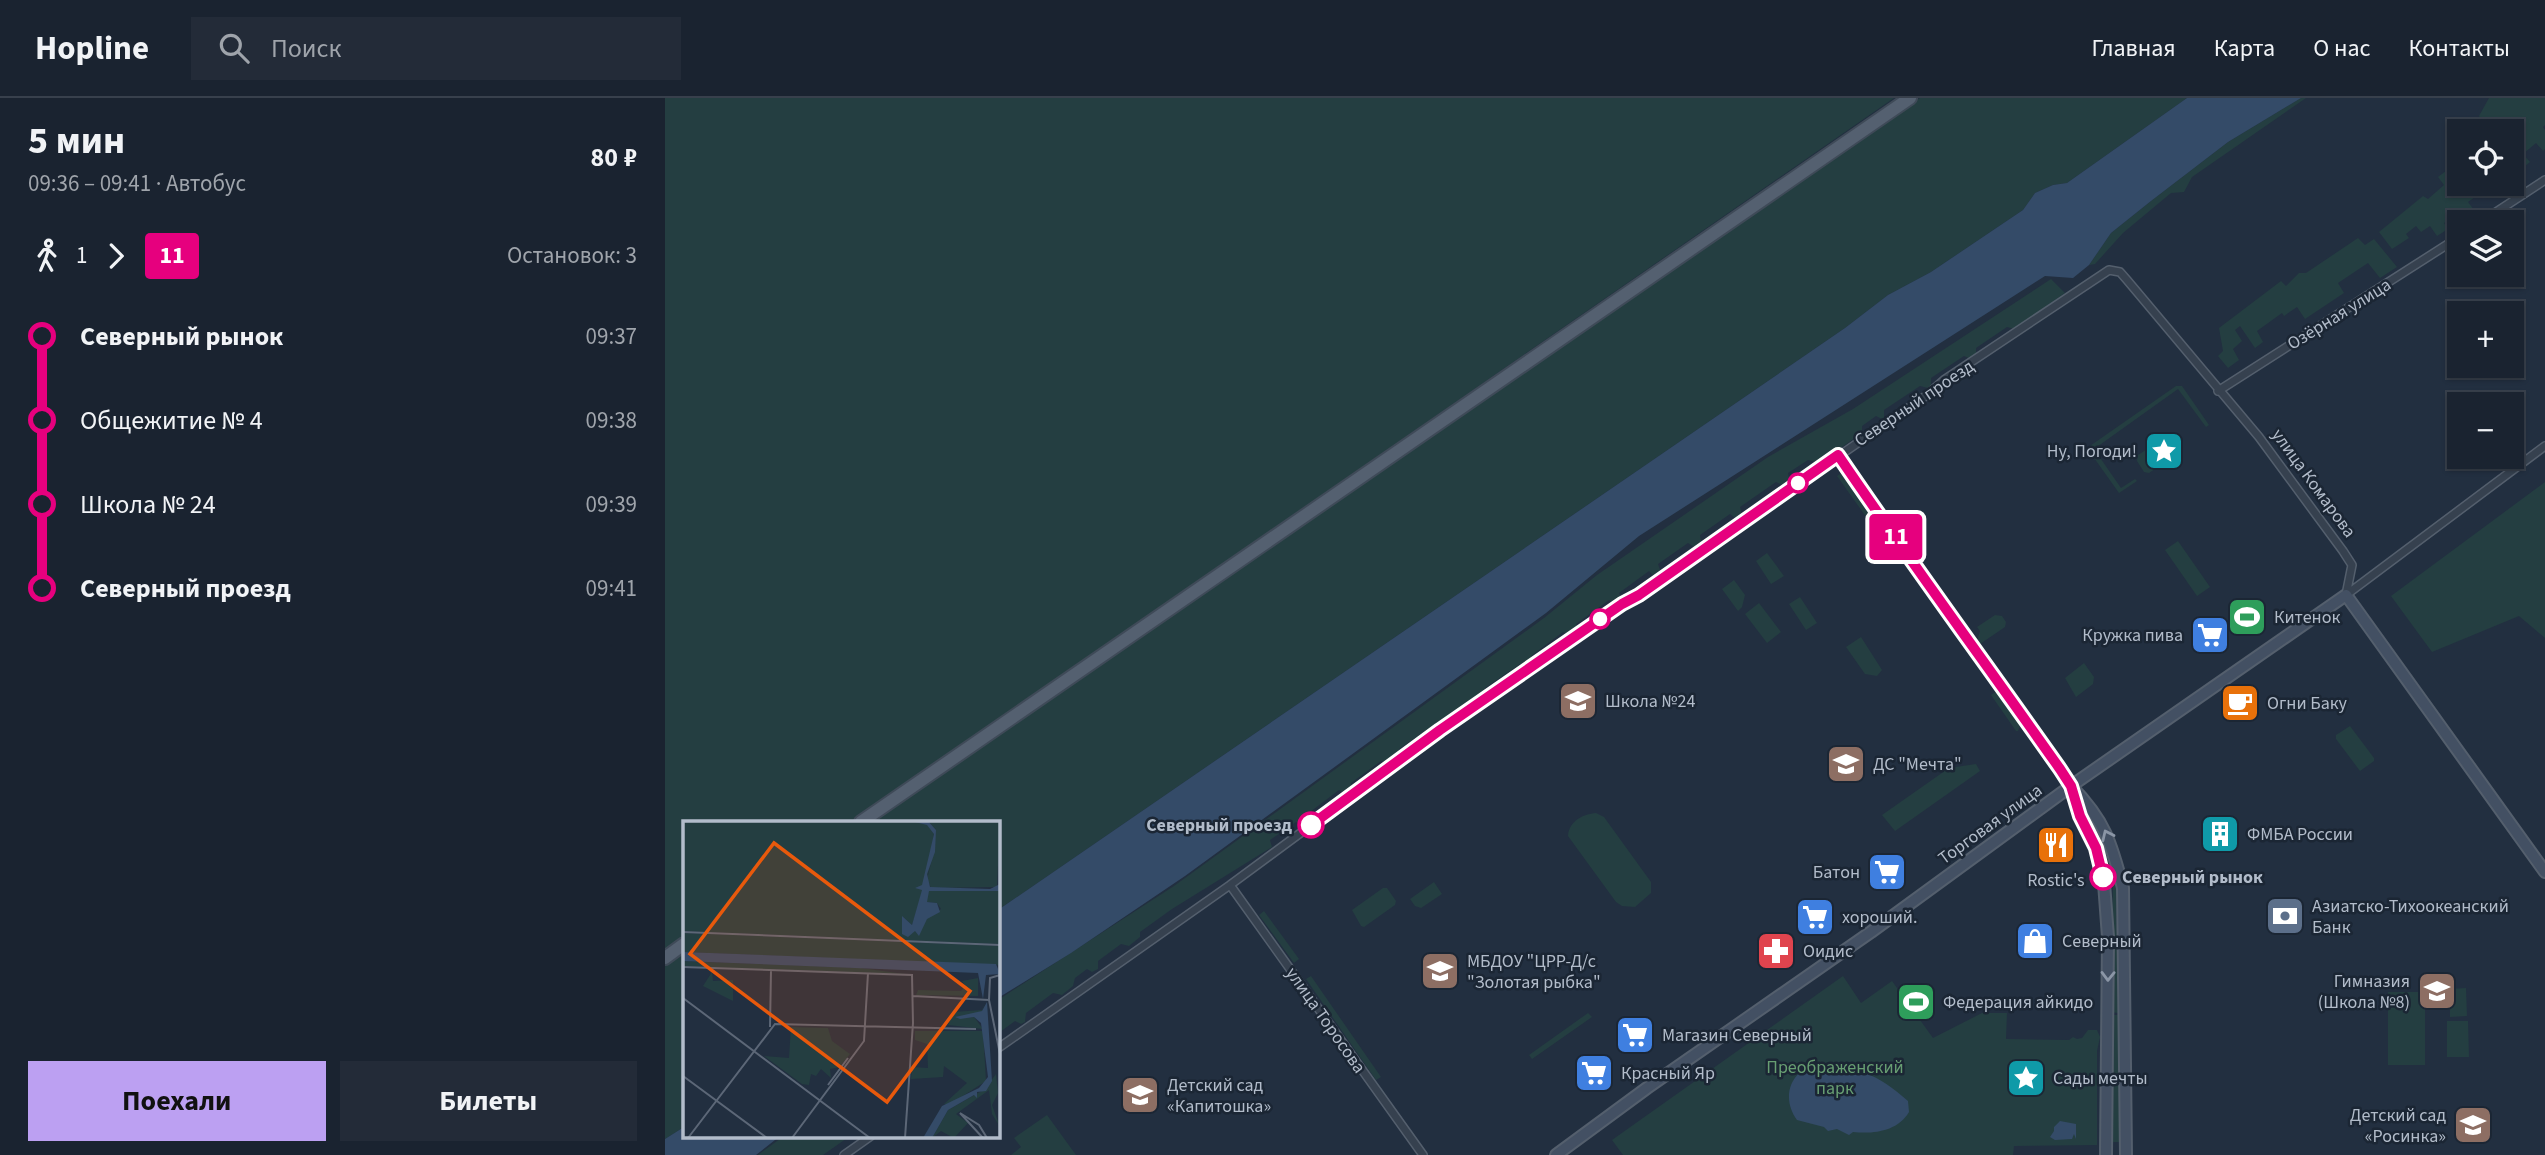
<!DOCTYPE html>
<html lang="ru">
<meta charset="utf-8">
<style>
:root{--surface:#1a2330;--page:#232b38;--text:#f1f3f6;--muted:#9fa4ab;--line:#38404c;--accent:#bca0f2}
body{margin:0;font-family:"Source Sans 3",sans-serif;background:var(--page);color:var(--text);height:100vh;display:flex;flex-direction:column;font-size:26px;white-space:nowrap}
*{box-sizing:border-box;margin:0}
p{font-size:23px;color:var(--muted)}
.icon{flex:none;width:38px;height:38px;fill:none;stroke:currentColor;stroke-width:2;stroke-linecap:round;stroke-linejoin:round}
.map{position:relative;flex:1;overflow:hidden}
.sheet{display:flex;flex-direction:column;background:var(--surface);width:665px}
.sheet>*{flex:none}
.badge{padding:0 14px;border-radius:5px;font-size:24px;line-height:46px}
.fabs{position:absolute;left:1782px;top:21px;display:grid;gap:14px}
.fabs a{display:grid;place-items:center;width:77px;height:77px;border-radius:0px;background:var(--surface);box-shadow:0 2px 5px #0004,0 0 0 2px var(--line);font-size:35px}
.map>.badge{position:absolute;translate:-50% -50%;box-shadow:0 0 0 4px #fff}
.legs{display:flex;align-items:center;gap:10px;height:77px;padding:0 28px;font-size:23px}
.legs p{margin-inline-start:auto}
.headline{display:flex;align-items:center;justify-content:space-between;height:119px;padding:0 28px}
h1{font-size:38px;font-weight:700;line-height:52px}
.cta{display:flex;gap:14px;margin-top:auto;padding:14px 28px}
.cta a{flex:1;height:80px;border-radius:0px;background:var(--accent);color:#111;font-size:28px;font-weight:700;line-height:80px;text-align:center}
.cta a+a{background:var(--page);color:var(--text)}
ul{padding:0 28px;list-style:none}
li{display:flex;align-items:center;gap:24px;height:84px;font-size:26px}
li i{display:grid;place-items:center;width:10px;height:100%;margin:0 9px;background:currentColor}
li i::after{content:'';width:18px;height:18px;margin:-9px;border:5px solid;border-radius:50%;background:var(--surface)}
li p{margin-inline-start:auto}
li:first-child i{background:linear-gradient(#0000 50%,currentColor 0)}
li:last-child i{background:linear-gradient(currentColor 50%,#0000 0)}
header{display:flex;align-items:center;gap:42px;box-sizing:border-box;height:98px;padding:0 35px;background:var(--surface);border-bottom:2px solid var(--line)}
header strong{font-size:33px}
nav{display:flex;gap:38px;margin-inline-start:auto;font-size:24px}
.search{width:490px;height:63px;background:var(--page);display:flex;align-items:center;gap:18px;box-sizing:border-box;padding:0 24px;border-radius:0px;color:var(--muted);font-size:26px}
main{display:flex;flex:1;min-height:0}
.map>svg:first-child{display:block}
.green{fill:#243e41}
.water{fill:#344b68}
.lines{fill:none;stroke-linecap:round;stroke-linejoin:round}
.street-casing{stroke:#545f6d;stroke-width:10}
.secondary-casing{stroke:#545f6d;stroke-width:14}
.primary-casing{stroke:#3f4a58;stroke-width:16}
.street{stroke:#36414f;stroke-width:7}
.secondary{stroke:#435063;stroke-width:10}
.primary{stroke:#546070;stroke-width:12}
.oneway{stroke:#8b96a6}
.line-1-casing{stroke:#fff;stroke-width:16}
.line-1{stroke:#e6007e;stroke-width:10}
.stop-1-dot{fill:#fff;stroke:#e6007e;stroke-width:3.5}
.labels{text-anchor:middle;stroke-width:5;stroke-linejoin:round;paint-order:stroke}
.street-label{font-size:18px;fill:#b2bcca;stroke:#1b2634}
.poi-label{font-size:18px;fill:#b2bcca;stroke:#1b2634;text-anchor:start}
.stop-label{font-size:18px;font-weight:bold;fill:#b2bcca;stroke:#1b2634;text-anchor:end}
.park-label{font-size:18px;fill:#679e72;stroke:#1b2634}
.inset-road{fill:none;stroke:#5c6777;stroke-width:2}
.view{fill:#e8590c;fill-opacity:0.15;stroke:#e8590c;stroke-width:3.5}
.inset-edge{fill:none;stroke:#b2bcca;stroke-width:3.5}
</style>
<header>
<strong>Hopline</strong>
<div class="search"><svg class="icon" aria-label="search" viewBox="0 0 24 24"><circle cx="10" cy="10" r="6"/><path d="M15 15l6 6"/></svg>Поиск</div>
<nav><a>Главная</a><a>Карта</a><a>О нас</a><a>Контакты</a></nav>
</header>
<main>
<section class="sheet">
<div class="headline"><div><h1>5 мин</h1><p>09:36 – 09:41 · Автобус</p></div><b>80 ₽</b></div>
<div class="legs"><svg class="icon" aria-label="walk" viewBox="0 0 24 24"><circle cx="13" cy="4" r="2"/><path d="M13 8l-2 6 4 7M11 14l-3 7M7 12l3-4h3l4 4"/></svg>1<svg class="icon" aria-label="forward" viewBox="0 0 24 24"><path d="M9 5l7 7-7 7"/></svg><b class="badge" style="background:#e6007e;color:#fff">11</b><p>Остановок: 3</p></div>
<ul>
<li><i style="color:#e6007e"></i><b>Северный рынок</b><p>09:37</p></li>
<li><i style="color:#e6007e"></i><span>Общежитие № 4</span><p>09:38</p></li>
<li><i style="color:#e6007e"></i><span>Школа № 24</span><p>09:39</p></li>
<li><i style="color:#e6007e"></i><b>Северный проезд</b><p>09:41</p></li>
</ul>
<div class="cta"><a>Поехали</a><a>Билеты</a></div>
</section>
<div class="map">
<svg width="1880" height="1057" viewBox="0 0 1880 1057">
<rect width="100%" height="100%" fill="#222f40"/>
<path class="green" d="M0,0h1229l-1044,724h-166v115l-19,13z
M1255,0h267l-120,85 -14,2 -18,8 -12,17 -92,62 -43,23 -43,33 -847,582 -1,-88h-126z
M1636,0h5l-114,79 -8,15 -13,1 -48,40 -28,31 -6,1 22,-32 40,-32 77,-59z
M1824,0h56v27l-2,2 2,3v19l-2,2 -7,-8 -13,11 7,8 -6,5 -6,-8 -7,5v-33h-22l-10,-15z
M1794,63v23h34l-25,18 9,12 -12,8 -7,-10 -14,11 4,6 -11,7 -7,-10 -9,6 -5,-6 -10,8 3,4 -17,11 -13,-17 44,-36 5,3 16,-14 -6,-8z
M1693,140l7,7 9,-6 23,28 -17,11 -12,-15 -30,20 6,10 -39,26 -8,-12 -13,9 -2,-3 -25,18 6,11 -8,6 -15,-22 -5,4 7,11 -9,8 6,11 -11,8 -10,-12 5,-5 -4,-23 62,-47 5,5 13,-13h7z
M1386,181l14,14 -51,36 -7,-2 -31,21v7l-5,4 -7,-3 -33,22v8l-3,2 -8,-2 -36,24v7l-2,2 -6,-3 -14,10v7l-43,30 -11,-3 -20,13 1,7 -7,5 -6,-3 -36,25 2,7 -7,4 -5,-4 -30,21 1,7 -7,5 -6,-4 -30,21 2,6 -7,5 -4,-4 -30,22 3,6 -7,5 -6,-4 -33,24 2,5 -10,6 -5,-3 -32,24 2,6 -8,5 -5,-3 -35,24 2,7 -9,6 -6,-3 -25,18 1,5 -16,12 -4,-4 -29,20v6l-12,9 -6,-3 -30,22v7l-6,4 -6,-4 -29,22 1,7 -9,6 -6,-3 -26,18 2,7 -100,62 -32,23v5l-11,9 -8,-2 -23,17v8l-6,3 -5,-3 -12,9 -2,8 -11,9 -9,-2 -27,20 -1,9 -4,2 -6,-3 -15,11v5l-2,3v-40l176,-114 370,-268 53,-43 171,-118 85,-48z
M1511,288h6l27,39 -3,2 -28,-38 -84,60 27,39 14,-9 2,2 -18,12 -32,-45z
M1506,336l10,13 -1,5 -31,21 -5,-1 -7,-11 1,-6z
M1178,374l33,45 -3,5 -4,-1 -32,-45z
M1880,384v156l-26,-22 -87,36 -41,-56z
M1513,443l32,46 -13,9 -32,-46z
M1102,455l17,23 -13,8 -15,-23z
M1069,482l11,15 -3,12 -4,4 -16,-22z
M1135,499l17,26 -11,7 -17,-26z
M1094,505l22,29 -14,11 -22,-29z
M1330,517l7,1 4,6 -1,5 -25,17h-4l4,-13 -3,-4z
M1196,539l21,33 -5,6 -12,-2 -19,-27z
M1419,565l10,14 -1,7 -17,13 -11,-19z
M1332,593l24,33 -3,7h-2l-25,-36z
M1685,628l24,32v3l-14,10 -24,-32v-4z
M1311,666l4,7 -85,60 -13,-16 67,-47z
M1415,705l6,3 21,40 9,42 2,125 -8,-1 3,-128 -10,-37z
M931,715l8,4 47,65v11l-16,14 -13,-1 -6,-4 -48,-66c1,-15 15,-22 28,-23z
M769,784l8,12 -21,14 -6,-2 -5,-7z
M718,790h4l9,13 -1,4 -31,22 -3,-1 -9,-16z
M599,813l35,48 -5,4 -35,-48z
M19,853v176l-19,12v-175z
M646,878l70,101 -5,3 -70,-101z
M1178,878l18,27 31,-22 41,57 49,-25h25l-1,26 63,1 4,-3 4,2 5,-1 6,-8h9l3,7 -3,14v94l-83,1 -1,9h-390l-11,-15z
M1801,890l1,28 -17,1v-28z
M1723,894h37v73h-37z
M923,915l4,4 -60,42 -3,-4z
M1447,917h7l1,127h-8z
M1782,923h21l1,36h-22z
M382,1017l29,40h-65l10,-8 -7,-9z
M119,1038h66l-27,19h-65z"/>
<path class="water" d="M1522,0h114l-73,44 -77,59 -40,32 -22,32 -16,13 -28,-2 -406,260 -93,77 -361,263 -114,77 -73,45v-88l847,-582 43,-33 43,-23 92,-62 12,-17 18,-8 14,-2z
M1150,967c40,0 63,9 93,36l1,11c-12,20 -36,22 -56,20l-4,3 -12,-6 -9,2 -4,-4 -27,-7c-15,-20 -9,-48 18,-55z
M1395,1023l16,3v15l-2,-5 -2,5 -17,1 -5,-3 4,-6v-4z
M19,1029v9h96l-24,19h-91v-16z"/>
<g class="lines">
<defs>
<path id="street" d="M1816,124l64,-42
M1553,293l241,-154
M1173,357l99,143 41,52 93,136
M1681,497l199,-149
M565,787l193,270
M332,951l233,-164 210,-155 182,-126 16,-9 289,-200 17,-15 165,-110 11,2 7,8 132,157 84,114 9,14 -6,30
M179,1057l27,-19"/>
<path id="secondary" d="M1406,688c34,35 40,56 52,102l3,267
M1407,691l8,27 16,32 8,35 4,54 -2,218
M891,1057l91,-67 224,-156 200,-146 275,-191 199,277"/>
<path id="primary" d="M196,724l1049,-724
M0,860l19,-14"/>
</defs>
<use href="#street" class="street-casing"/>
<use href="#secondary" class="secondary-casing"/>
<use href="#primary" class="primary-casing"/>
<use href="#street" class="street"/>
<use href="#secondary" class="secondary"/>
<use href="#primary" class="primary"/>
</g>
<defs><path id="oneway-chevron" d="M-2-3.5L2.5 0L-2 3.5" fill="none" stroke-width="1.6" stroke-linecap="round" stroke-linejoin="round" transform="scale(1.75)"/></defs>
<g class="oneway">
<use href="#oneway-chevron" transform="translate(1442 737) rotate(-115)"/>
<use href="#oneway-chevron" transform="translate(1443 878) rotate(91)"/>
</g>
<g class="lines">
<defs>
<path id="line-1" d="M646,727l129,-95 182,-126 17,-9 199,-140c72,106 148,209 222,314l11,17 9,30 16,32 7,29"/>
</defs>
<use href="#line-1" class="line-1-casing"/>
<use href="#line-1" class="line-1"/>
</g>
<defs>
<symbol id="sight-square" viewBox="-11 -11 22 22"><rect x="-9" y="-9" width="18" height="18" rx="4" fill="#0f9aa8" stroke="#1b2634"/><path d="M0-6L1.8-2.2L6-1.7L2.9 1.2L3.7 5.4L0 3.3L-3.7 5.4L-2.9 1.2L-6-1.7L-1.8-2.2Z" fill="#fff"/></symbol>
<symbol id="stadium-square" viewBox="-11 -11 22 22"><rect x="-9" y="-9" width="18" height="18" rx="4" fill="#2e9e5b" stroke="#1b2634"/><path d="M0-5a6.5 5 0 1 0 0 10a6.5 5 0 1 0 0-10ZM-3.5-1.8h7v3.6h-7Z" fill="#fff"/></symbol>
<symbol id="supermarket-square" viewBox="-11 -11 22 22"><rect x="-9" y="-9" width="18" height="18" rx="4" fill="#3f7fe0" stroke="#1b2634"/><path d="M-6-5.5h2.5l.6 2H6L4.5 2H-2.5L-4.4-4H-6ZM-1.5 3.2a1.3 1.3 0 1 0 .1 0ZM3 3.2a1.3 1.3 0 1 0 .1 0Z" fill="#fff"/></symbol>
<symbol id="school-square" viewBox="-11 -11 22 22"><rect x="-9" y="-9" width="18" height="18" rx="4" fill="#8d6e63" stroke="#1b2634"/><path d="M0-5L7-2L0 1L-7-2ZM-4 1L0 2.5L4 1V4Q0 6-4 4Z" fill="#fff"/></symbol>
<symbol id="cafe-square" viewBox="-11 -11 22 22"><rect x="-9" y="-9" width="18" height="18" rx="4" fill="#e8710a" stroke="#1b2634"/><path d="M-5.5-4.5H6V0H3Q3 3.5 0 3.5H-2.5Q-5.5 3.5-5.5 0ZM3-3.2v2h1.7v-2ZM-6 4.5H4V6H-6Z" fill="#fff"/></symbol>
<symbol id="building-square" viewBox="-11 -11 22 22"><rect x="-9" y="-9" width="18" height="18" rx="4" fill="#0f9aa8" stroke="#1b2634"/><path d="M-4-6H4V6H1V3H-1V6H-4ZM-2.5-4.3h1.7v1.8h-1.7ZM.8-4.3h1.7v1.8H.8ZM-2.5-1h1.7V.8h-1.7ZM.8-1h1.7V.8H.8Z" fill="#fff"/></symbol>
<symbol id="restaurant-square" viewBox="-11 -11 22 22"><rect x="-9" y="-9" width="18" height="18" rx="4" fill="#e8710a" stroke="#1b2634"/><path d="M-5-6h1v4h1v-4h1v4h1v-4h1v5L-1.5 .5V6h-2V.5L-5-1ZM5-6V6H3V1.5H1.5Q1.5-4 5-6Z" fill="#fff"/></symbol>
<symbol id="bank-square" viewBox="-11 -11 22 22"><rect x="-9" y="-9" width="18" height="18" rx="4" fill="#5c6f8a" stroke="#1b2634"/><path d="M-6-4H6V4H-6ZM0-2.3a2.3 2.3 0 1 0 0 4.6a2.3 2.3 0 1 0 0-4.6Z" fill="#fff"/></symbol>
<symbol id="shop-square" viewBox="-11 -11 22 22"><rect x="-9" y="-9" width="18" height="18" rx="4" fill="#3f7fe0" stroke="#1b2634"/><path d="M-5-2.5h2.3a2.7 3.5 0 0 1 5.4 0H5L5.5 6h-11ZM-1.5-2.5h3a1.5 2.3 0 0 0-3 0Z" fill="#fff"/></symbol>
<symbol id="pharmacy-square" viewBox="-11 -11 22 22"><rect x="-9" y="-9" width="18" height="18" rx="4" fill="#e0444e" stroke="#1b2634"/><path d="M-2-6h4v4h4v4h-4v4h-4v-4h-4v-4h4Z" fill="#fff"/></symbol>
</defs>
<g fill-rule="evenodd">
<use href="#sight-square" x="1477" y="331" width="44" height="44"/>
<use href="#stadium-square" x="1560" y="497" width="44" height="44"/>
<use href="#supermarket-square" x="1523" y="515" width="44" height="44"/>
<use href="#school-square" x="891" y="581" width="44" height="44"/>
<use href="#cafe-square" x="1553" y="583" width="44" height="44"/>
<use href="#school-square" x="1159" y="644" width="44" height="44"/>
<use href="#building-square" x="1533" y="714" width="44" height="44"/>
<use href="#restaurant-square" x="1369" y="725" width="44" height="44"/>
<use href="#supermarket-square" x="1200" y="752" width="44" height="44"/>
<use href="#bank-square" x="1598" y="796" width="44" height="44"/>
<use href="#supermarket-square" x="1128" y="797" width="44" height="44"/>
<use href="#shop-square" x="1348" y="821" width="44" height="44"/>
<use href="#pharmacy-square" x="1089" y="831" width="44" height="44"/>
<use href="#school-square" x="753" y="851" width="44" height="44"/>
<use href="#school-square" x="1750" y="871" width="44" height="44"/>
<use href="#stadium-square" x="1229" y="882" width="44" height="44"/>
<use href="#supermarket-square" x="948" y="915" width="44" height="44"/>
<use href="#supermarket-square" x="907" y="953" width="44" height="44"/>
<use href="#sight-square" x="1339" y="958" width="44" height="44"/>
<use href="#school-square" x="453" y="975" width="44" height="44"/>
<use href="#school-square" x="1786" y="1005" width="44" height="44"/>
</g>
<g class="stop-1-dot">
<circle cx="1133" cy="385" r="9"/>
<circle cx="935" cy="521" r="9"/>
<circle cx="646" cy="727" r="12"/>
<circle cx="1438" cy="779" r="12"/>
</g>
<g class="labels">
<g class="street-label">
<text transform="translate(1674 216) rotate(-32)" y="6">Озёрная улица</text>
<text transform="translate(1249 305) rotate(-34)" y="6">Северный проезд</text>
<text transform="translate(1649 385) rotate(54)" y="6">улица Комарова</text>
<text transform="translate(1325 726) rotate(-36)" y="6">Торговая улица</text>
<text transform="translate(661 922) rotate(55)" y="6">улица Торосова</text>
</g>
<g class="poi-label">
<text x="1472" y="359" text-anchor="end">Ну, Погоди!</text>
<text x="1609" y="525">Китенок</text>
<text x="1518" y="543" text-anchor="end">Кружка пива</text>
<text x="940" y="609">Школа №24</text>
<text x="1602" y="611">Огни Баку</text>
<text x="1208" y="672">ДС "Мечта"</text>
<text x="1582" y="742">ФМБА России</text>
<text x="1195" y="780" text-anchor="end">Батон</text>
<text x="1391" y="788" text-anchor="middle">Rostic's</text>
<text x="1647" y="814">Азиатско-Тихоокеанский<tspan x="1647" dy="21">Банк</tspan></text>
<text x="1177" y="825">хороший.</text>
<text x="1397" y="849">Северный</text>
<text x="1138" y="859">Оидис</text>
<text x="802" y="869">МБДОУ "ЦРР-Д/с<tspan x="802" dy="21">"Золотая рыбка"</tspan></text>
<text x="1745" y="889" text-anchor="end">Гимназия<tspan x="1745" dy="21">(Школа №8)</tspan></text>
<text x="1278" y="910">Федерация айкидо</text>
<text x="997" y="943">Магазин Северный</text>
<text x="956" y="981">Красный Яр</text>
<text x="1388" y="986">Сады мечты</text>
<text x="502" y="993">Детский сад<tspan x="502" dy="21">«Капитошка»</tspan></text>
<text x="1781" y="1023" text-anchor="end">Детский сад<tspan x="1781" dy="21">«Росинка»</tspan></text>
</g>
<g class="stop-label">
<text x="627" y="733">Северный проезд</text>
<text x="1457" y="785" text-anchor="start">Северный рынок</text>
</g>
<g class="park-label">
<text x="1170" y="975">Преображенский<tspan x="1170" dy="21">парк</tspan></text>
</g>
</g>
<g transform="translate(18 723)">
<rect width="317" height="317" fill="#222f40"/>
<path d="M0,0h241l10,11 -2,24 4,-26 -8,-9h72l-3,66 -66,1 -4,-9 5,-19 -20,65 -10,-9 17,19 7,-16 15,-10 -4,-6 -11,-1 2,-11h72v53l-317,-13zM0,112l317,13v19l-317,-13zM0,140l178,7 44,6 -222,-8zM29,151l1,9 20,-1v21l-30,-15zM295,157v18l-62,-1 2,-5 43,1 4,-5 -3,-5zM302,182l-3,8 -18,7 10,-1 9,12 -35,-4 5,-13 29,-2zM108,206l37,1 4,13 18,13 -9,11 -9,-6 -2,4 10,4 -10,2 1,9 -10,-9 -5,7 -5,-2 -2,11 -7,-1 -38,-28 25,2zM232,210h68l3,50 -37,24 -5,-1 23,-21 -23,-17 -1,11 -32,2 1,-12 16,1 -1,-24 -12,-4zM313,253l2,19 -6,12 8,22 -8,-13 -3,-24 -33,24 12,9 -14,15 -13,-7 -9,7 16,-28 37,-21z" fill="#243e41"/>
<path d="M228,0h17l8,9 -1,22 -8,22 3,13 60,2 10,-5v7h-71l-2,11 10,1 3,9 -13,7 -8,17 -4,-5 -7,6 -6,-3v-18l10,9 10,-35 -7,-2 7,-3 12,-51 -7,-9zM0,131l313,12 4,10 -14,1 -3,24 -5,-26 -295,-12zM304,181l5,79 -6,10 -9,1v6l-3,-3 -26,15 -16,28h-9l19,-32 37,-18 9,-11 -7,-54 -7,-6 -14,2 -5,-2 27,-6z" fill="#344b68"/>
<path class="inset-road" d="M0,111l317,13M0,146l229,8 1,48 -8,115M317,154l-10,3 -1,22 11,54M230,175l76,4M0,177l187,140M87,206l1,-57M0,255l84,62M145,264l20,-27M5,317l87,-114 201,5M109,317l72,-97 4,-68M300,317l-23,-25 19,12 8,13"/>
<path class="view" d="M91,22l196,148 -83,111 -197,-148z"/>
<rect width="317" height="317" class="inset-edge"/>
</g>
</svg>
<div class="fabs">
<a><svg class="icon" aria-label="locate" viewBox="0 0 24 24"><circle cx="12" cy="12" r="6"/><path d="M12 2v4M12 18v4M2 12h4M18 12h4"/></svg></a>
<a><svg class="icon" aria-label="layers" viewBox="0 0 24 24"><path d="M12 4l9 5-9 5-9-5zM3 14l9 5 9-5"/></svg></a>
<a>+</a>
<a>−</a>
</div>
<b class="badge" style="left:1231px;top:439px;background:#e6007e;color:#fff">11</b>
</div>
</main>
